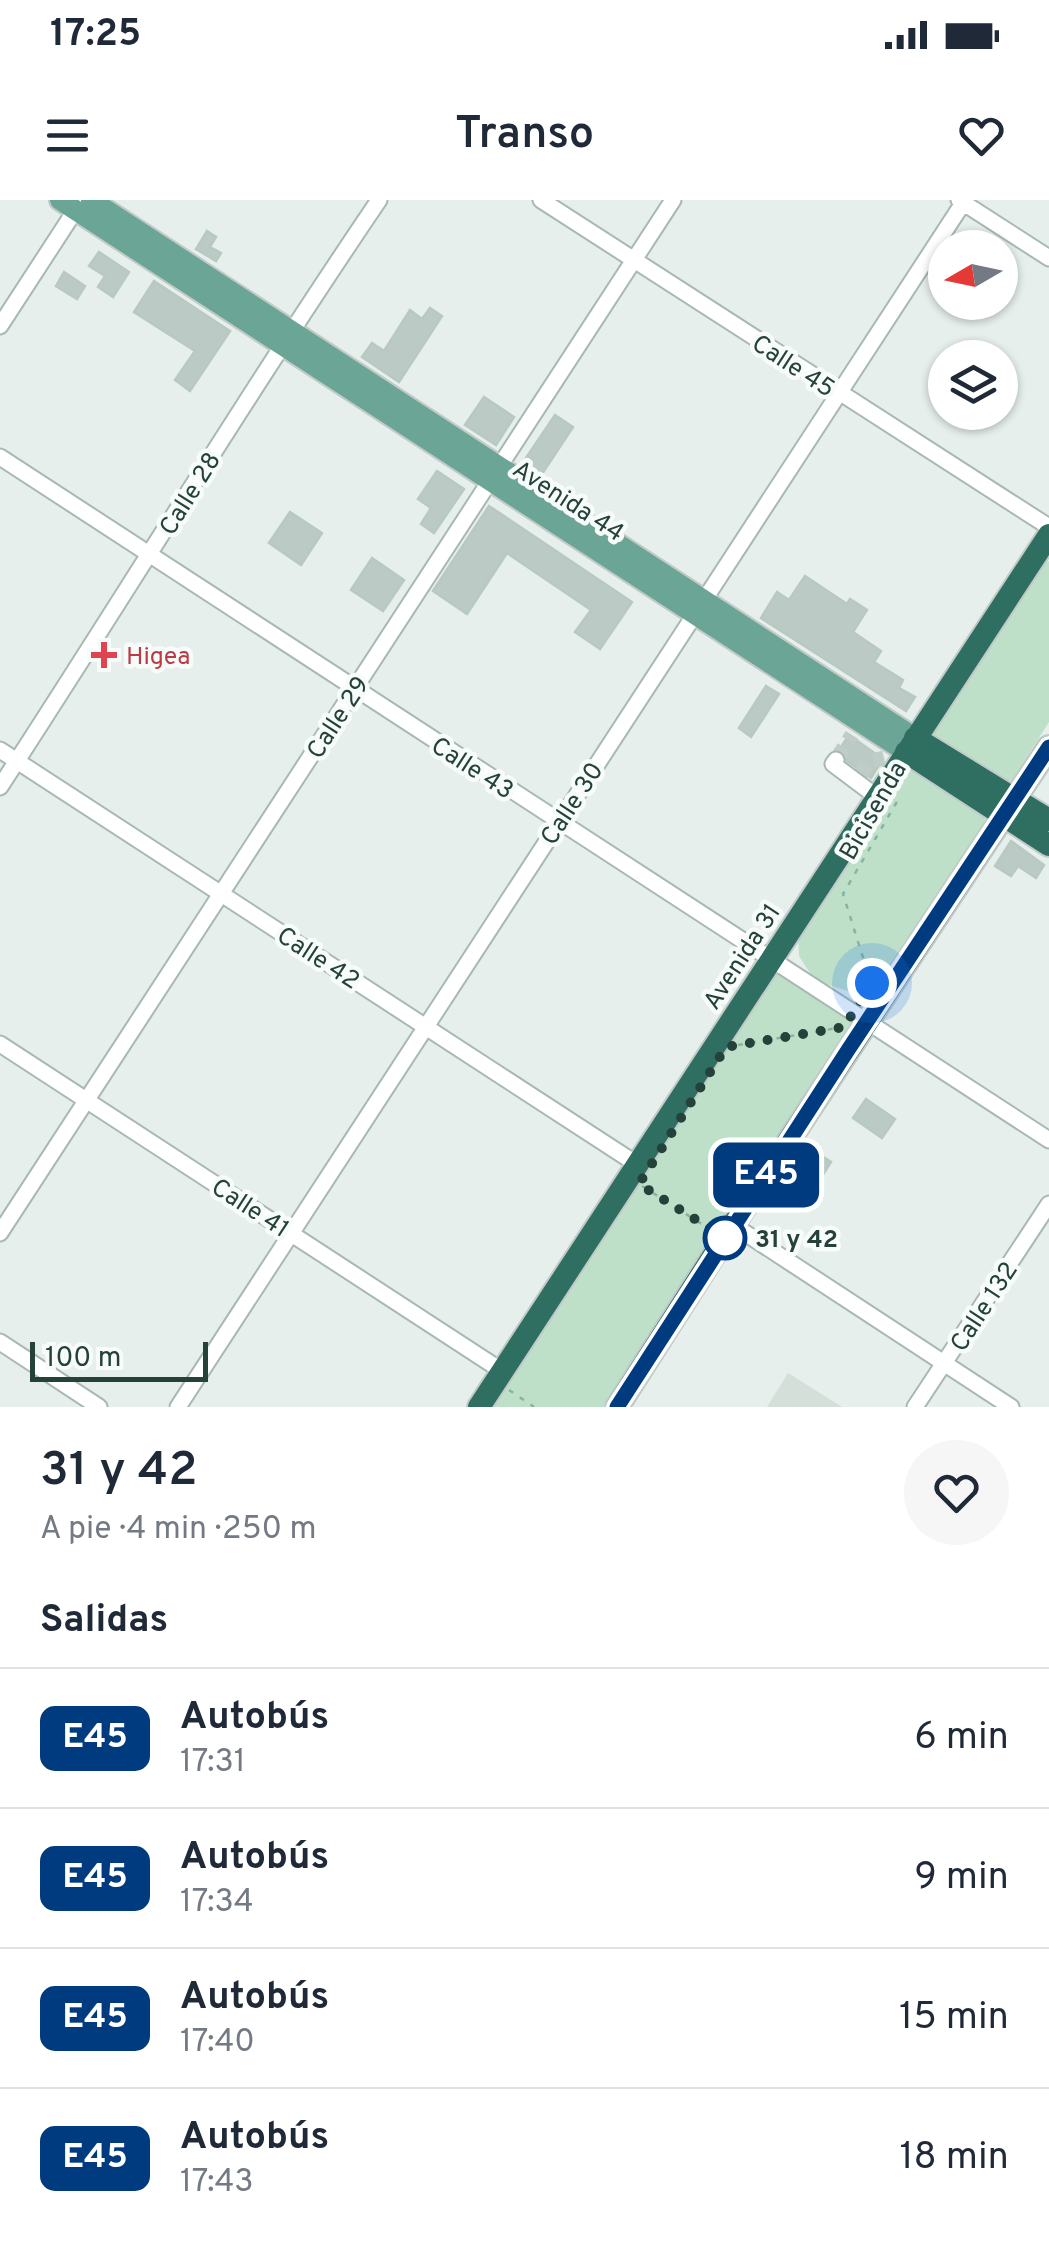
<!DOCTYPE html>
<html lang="es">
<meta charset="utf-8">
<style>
:root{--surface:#fff;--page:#f6f6f7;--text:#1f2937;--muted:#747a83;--line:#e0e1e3}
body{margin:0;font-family:Overpass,sans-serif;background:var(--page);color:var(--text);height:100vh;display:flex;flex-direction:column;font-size:38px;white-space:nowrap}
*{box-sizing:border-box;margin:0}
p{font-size:32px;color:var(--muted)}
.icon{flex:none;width:55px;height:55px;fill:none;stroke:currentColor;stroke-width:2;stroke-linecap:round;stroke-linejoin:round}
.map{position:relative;height:1207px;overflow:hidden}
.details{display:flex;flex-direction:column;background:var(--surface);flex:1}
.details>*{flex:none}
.badge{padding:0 20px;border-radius:15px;font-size:35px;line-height:65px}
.needle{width:65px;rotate:261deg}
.fabs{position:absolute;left:928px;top:30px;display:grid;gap:20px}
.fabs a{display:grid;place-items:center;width:90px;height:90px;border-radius:50%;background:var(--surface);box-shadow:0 2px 8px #0004;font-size:50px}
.scale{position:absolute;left:30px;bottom:25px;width:178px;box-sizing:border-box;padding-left:10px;border:5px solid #24423a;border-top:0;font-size:28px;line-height:35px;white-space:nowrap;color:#24423a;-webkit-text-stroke:8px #f7fbf9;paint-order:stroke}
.you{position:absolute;width:50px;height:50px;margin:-25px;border:8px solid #fff;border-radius:50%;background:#1a73e8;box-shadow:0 0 0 15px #1a73e833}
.map>.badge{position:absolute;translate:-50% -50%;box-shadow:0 0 0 5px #fff}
h2{padding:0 40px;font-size:38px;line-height:90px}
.round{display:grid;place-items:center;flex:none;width:105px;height:105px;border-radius:52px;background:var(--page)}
.head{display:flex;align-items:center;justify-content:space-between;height:170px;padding:0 40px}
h1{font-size:48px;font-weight:600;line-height:75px}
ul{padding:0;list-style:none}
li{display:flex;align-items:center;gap:30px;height:140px;padding:0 40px;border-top:2px solid var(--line)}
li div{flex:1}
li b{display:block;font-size:38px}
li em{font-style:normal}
li .badge{min-width:110px;font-weight:700;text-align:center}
.status{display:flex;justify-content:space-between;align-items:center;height:70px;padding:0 50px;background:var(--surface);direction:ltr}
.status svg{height:28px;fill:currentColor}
header{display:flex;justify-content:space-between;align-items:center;height:130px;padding:0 40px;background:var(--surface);font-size:45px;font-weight:600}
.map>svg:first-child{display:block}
.built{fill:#d4dfda}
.green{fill:#bfe0c8}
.building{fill:#bbcac4;stroke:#b8c9c2;stroke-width:2.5}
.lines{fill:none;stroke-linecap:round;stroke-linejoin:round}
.minor-tunnel{stroke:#bfccc8;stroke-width:15;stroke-dasharray:15 8;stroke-linecap:butt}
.minor-casing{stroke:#a8b8b2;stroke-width:19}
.major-casing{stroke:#c2cac8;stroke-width:24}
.highway-casing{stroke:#c2cac8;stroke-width:26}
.path{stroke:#86b3a5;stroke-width:2.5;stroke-dasharray:5 8;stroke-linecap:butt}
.minor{stroke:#fff;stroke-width:15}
.major{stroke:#6aa596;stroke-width:20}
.highway{stroke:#2f6f62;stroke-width:22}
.line-casing{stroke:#fff;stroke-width:22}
.line{stroke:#003b80;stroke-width:15}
.walk{stroke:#24423a;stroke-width:10;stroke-dasharray:0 18}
.health-dot{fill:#e0444e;stroke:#f7fbf9;stroke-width:4}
.stop-dot{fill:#fff;stroke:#003b80;stroke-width:5}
.labels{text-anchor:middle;stroke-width:9;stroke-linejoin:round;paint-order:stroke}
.street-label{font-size:25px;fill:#24423a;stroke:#f7fbf9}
.health-label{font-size:25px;fill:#be3a42;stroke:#f7fbf9;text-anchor:start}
.stop-label{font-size:25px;font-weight:bold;fill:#24423a;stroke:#f7fbf9;text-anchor:start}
</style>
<div class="status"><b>17:25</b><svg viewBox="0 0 49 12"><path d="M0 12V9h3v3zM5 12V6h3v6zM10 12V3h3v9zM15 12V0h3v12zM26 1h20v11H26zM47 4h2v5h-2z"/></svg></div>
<header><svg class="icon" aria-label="menu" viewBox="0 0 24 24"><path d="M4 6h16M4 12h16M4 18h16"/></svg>Transo<svg class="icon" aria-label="heart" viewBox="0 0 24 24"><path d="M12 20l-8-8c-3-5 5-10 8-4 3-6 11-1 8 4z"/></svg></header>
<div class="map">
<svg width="1049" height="1207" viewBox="0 0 1049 1207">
<rect width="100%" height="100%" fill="#e6efeb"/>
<path class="built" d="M788,1173l54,34h-75z"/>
<path class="green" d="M1049,361v161l-37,58 -11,3 -68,-45 -1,-10 102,-161z
M917,568l67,44 1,10 -101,156 -29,15 -40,-12 -16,-25 -1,-25 105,-161z
M772,768l81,54 -250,385h-116z"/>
<path class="building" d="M207,31l9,6 -6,10 11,6 -5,8 -20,-12z
M99,52l30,20 -16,25 -15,-10 7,-11 -16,-10z
M64,72l21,14 -8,13 -21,-13z
M154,81l76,50 -40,60 -15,-11 20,-29 -61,-39z
M430,108l12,8 -43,66 -37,-25 10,-14 12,8 26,-41 12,9z
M484,197l30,20 -18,28 -31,-20z
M555,215l18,12 -31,47 -18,-13z
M437,271l27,18 -30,44 -13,-9 10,-16 -13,-9z
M489,306l143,96 -32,47 -25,-17 16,-22 -84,-57 -40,61 -34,-23z
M290,312l32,21 -21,32 -32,-22z
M372,358l32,22 -21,31 -32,-21z
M805,376l42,28 3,-5 17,11 -14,22 28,19 -7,11 29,18 -4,8 16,9 -9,14 -145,-93 16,-26 12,8z
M766,486l13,8 -28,43 -12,-9z
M849,535l34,24 -12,19 -24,-17 -8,-11z
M1011,641l33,24 -8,13 -18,-12 -7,10 -16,-10z
M866,899l29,20 -13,19 -29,-20z
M814,951l17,11 -10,16 -18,-11z"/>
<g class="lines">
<path class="minor-tunnel" d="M836,560l16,-25
M859,577l9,-15 16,-4"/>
<defs>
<path id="minor" d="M541,0l508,327
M959,0l90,58
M0,126l80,-123
M0,257l1049,683
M0,550l638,415
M836,560l-3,4 44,33
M0,587c127,-195 248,-394 379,-587
M0,844l502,327
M733,1025l278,182
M0,1033l673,-1033
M0,1142l99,65
M178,1207l787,-1207
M915,1207l134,-203"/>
<path id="major" d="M60,0l846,552
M91,0l824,538"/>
<path id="highway" d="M915,538l134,82
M906,552l143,93
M479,1207l570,-872
M617,1207l116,-182 316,-478"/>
</defs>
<use href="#minor" class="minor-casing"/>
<use href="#major" class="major-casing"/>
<use href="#highway" class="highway-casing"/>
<path class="path" d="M871,783l-28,-89 55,-94
M738,845l105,-18
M642,986l69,44
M509,1190l25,17"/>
<use href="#minor" class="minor"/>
<use href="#major" class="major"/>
<use href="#highway" class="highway"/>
</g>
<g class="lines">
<defs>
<path id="line" d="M617,1207l231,-357 201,-303"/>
</defs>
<use href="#line" class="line-casing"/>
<use href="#line" class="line"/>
<path class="walk" d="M725,1038l-86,-54 87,-137 118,-20 28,-44"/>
</g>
<path class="health-dot" d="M99 440h10v10h10v10h-10v10h-10v-10h-10v-10h10z"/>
<circle class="stop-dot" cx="725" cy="1038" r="20"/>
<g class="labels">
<g class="street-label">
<text transform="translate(794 165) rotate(33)" y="9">Calle 45</text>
<text transform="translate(189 293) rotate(-58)" y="9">Calle 28</text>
<text transform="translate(569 300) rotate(33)" y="9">Avenida 44</text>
<text transform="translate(337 517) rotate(-57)" y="9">Calle 29</text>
<text transform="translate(473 567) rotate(33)" y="9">Calle 43</text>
<text transform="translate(571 603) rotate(-57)" y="9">Calle 30</text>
<text transform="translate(872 610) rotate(-60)" y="9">Bicisenda</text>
<text transform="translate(741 756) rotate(-57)" y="9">Avenida 31</text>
<text transform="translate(319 757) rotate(33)" y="9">Calle 42</text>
<text transform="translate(251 1007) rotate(33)" y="9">Calle 41</text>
<text transform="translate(983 1106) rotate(-57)" y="9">Calle 132</text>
</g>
<g class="health-label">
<text x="126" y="464">Higea</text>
</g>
<g class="stop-label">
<text x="755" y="1047">31 y 42</text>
</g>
</g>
</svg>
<div class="fabs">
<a><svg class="needle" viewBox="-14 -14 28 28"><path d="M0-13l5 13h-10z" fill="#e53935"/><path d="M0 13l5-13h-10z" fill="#747a83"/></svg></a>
<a><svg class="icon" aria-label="layers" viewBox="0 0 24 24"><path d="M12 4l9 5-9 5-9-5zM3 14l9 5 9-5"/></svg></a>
</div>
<div class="scale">100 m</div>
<div class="you" style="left:872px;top:783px"></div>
<b class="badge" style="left:766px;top:975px;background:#003b80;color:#fff">E45</b>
</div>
<section class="details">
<div class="head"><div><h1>31 y 42</h1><p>A pie · 4 min · 250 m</p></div><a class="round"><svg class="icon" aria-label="heart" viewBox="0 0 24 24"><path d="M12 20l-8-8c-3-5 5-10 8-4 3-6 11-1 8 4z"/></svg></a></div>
<h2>Salidas</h2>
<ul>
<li><span class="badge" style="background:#003b80;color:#fff">E45</span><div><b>Autobús</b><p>17:31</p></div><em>6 min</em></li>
<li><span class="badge" style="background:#003b80;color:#fff">E45</span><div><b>Autobús</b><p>17:34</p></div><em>9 min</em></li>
<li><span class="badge" style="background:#003b80;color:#fff">E45</span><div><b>Autobús</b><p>17:40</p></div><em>15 min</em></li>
<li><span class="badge" style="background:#003b80;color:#fff">E45</span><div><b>Autobús</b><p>17:43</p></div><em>18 min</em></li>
</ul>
</section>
